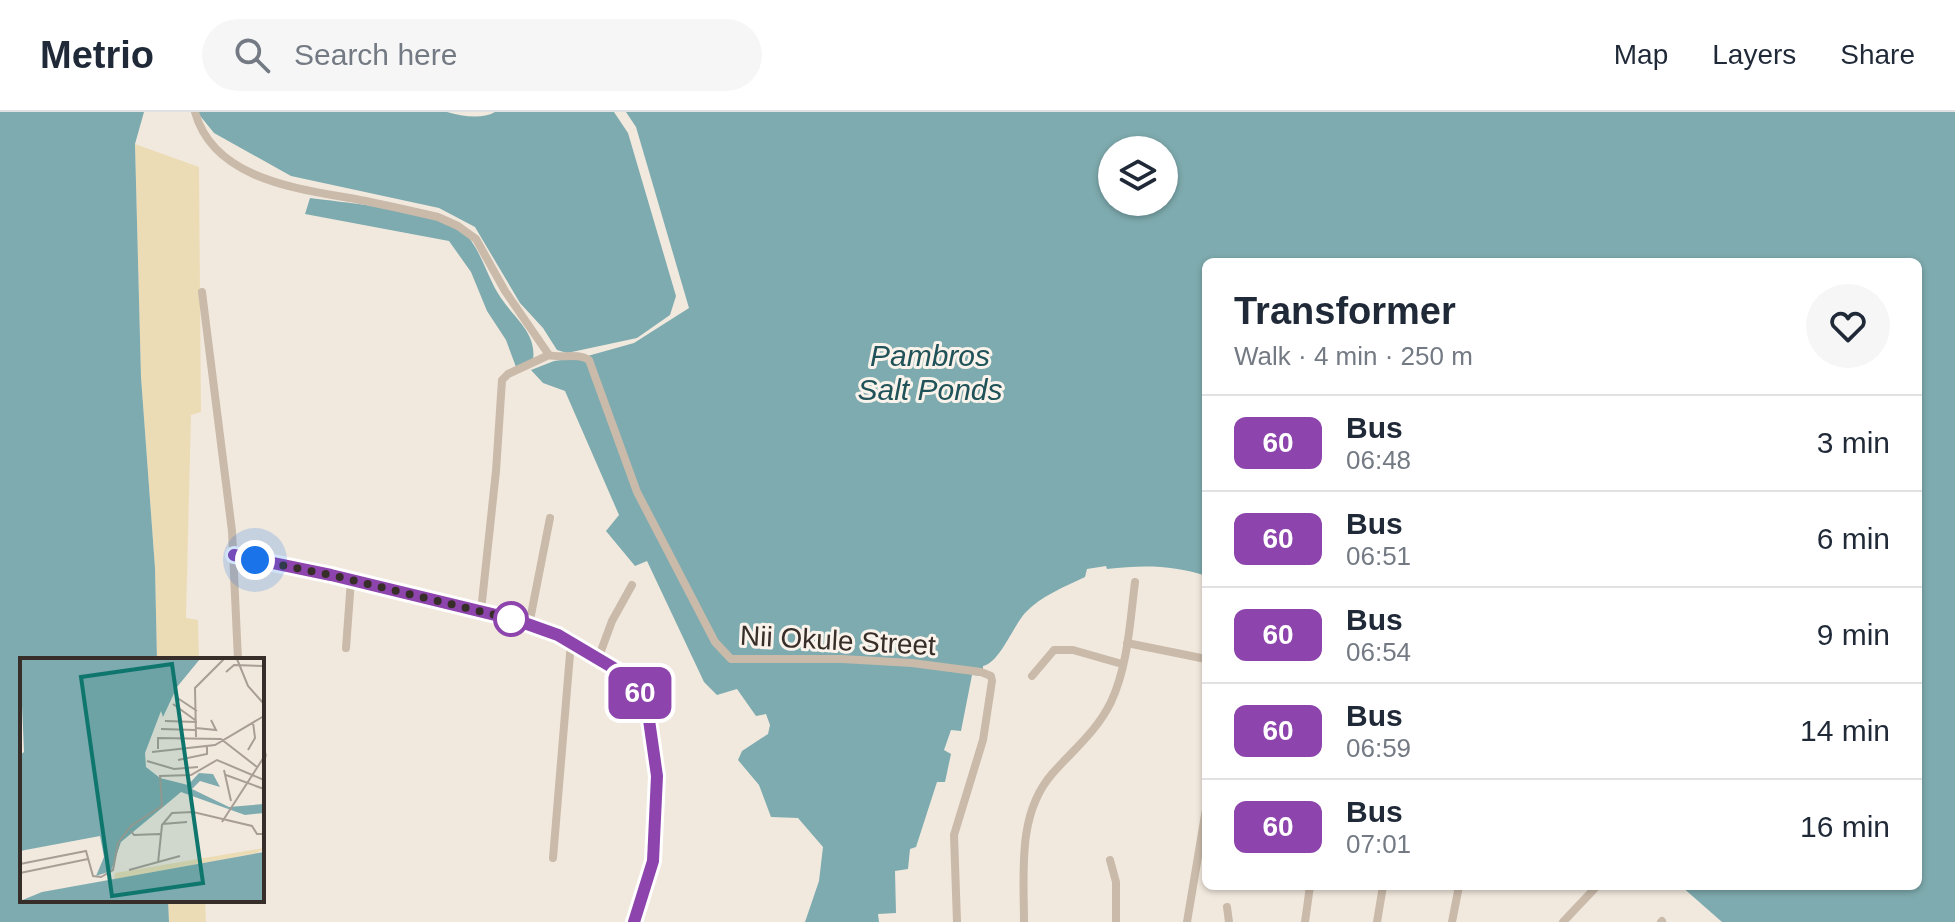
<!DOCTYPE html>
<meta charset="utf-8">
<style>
:root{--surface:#fff;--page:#f6f6f7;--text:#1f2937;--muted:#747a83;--line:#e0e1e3}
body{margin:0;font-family:Arial,sans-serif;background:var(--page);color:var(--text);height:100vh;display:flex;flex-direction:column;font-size:30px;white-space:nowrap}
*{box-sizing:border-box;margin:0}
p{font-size:26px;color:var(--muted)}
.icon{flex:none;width:44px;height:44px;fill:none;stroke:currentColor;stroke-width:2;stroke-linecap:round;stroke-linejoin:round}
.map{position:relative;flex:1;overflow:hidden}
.sheet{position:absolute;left:1202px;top:146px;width:720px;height:632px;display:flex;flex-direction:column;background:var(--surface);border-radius:12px;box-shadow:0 2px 6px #0004}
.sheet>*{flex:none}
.badge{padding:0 16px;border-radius:12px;font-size:28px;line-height:52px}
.controls{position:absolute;left:1098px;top:24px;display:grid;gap:16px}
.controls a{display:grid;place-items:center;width:80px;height:80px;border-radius:50%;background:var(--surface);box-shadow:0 2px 6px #0004;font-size:40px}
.you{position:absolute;width:40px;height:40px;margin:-20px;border:6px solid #fff;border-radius:50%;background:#1a73e8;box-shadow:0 0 0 12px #1a73e833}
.map>.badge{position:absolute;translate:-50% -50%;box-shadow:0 0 0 4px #fff}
.round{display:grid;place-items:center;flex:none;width:84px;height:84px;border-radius:42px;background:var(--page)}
.overview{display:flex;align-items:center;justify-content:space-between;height:136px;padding:0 32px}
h1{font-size:38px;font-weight:700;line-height:60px}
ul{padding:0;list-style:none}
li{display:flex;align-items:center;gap:24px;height:96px;padding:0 32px;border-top:2px solid var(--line)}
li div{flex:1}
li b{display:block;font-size:30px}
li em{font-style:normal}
li .badge{min-width:88px;font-weight:700;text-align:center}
header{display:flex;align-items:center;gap:48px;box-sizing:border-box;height:112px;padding:0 40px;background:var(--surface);border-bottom:2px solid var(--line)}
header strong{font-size:38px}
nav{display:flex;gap:44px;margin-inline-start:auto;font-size:28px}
.search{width:560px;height:72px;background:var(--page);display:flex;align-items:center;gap:20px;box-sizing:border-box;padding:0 28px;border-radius:44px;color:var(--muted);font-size:30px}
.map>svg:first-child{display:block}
.sand{fill:#ecdcb6}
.water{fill:#7eabaf;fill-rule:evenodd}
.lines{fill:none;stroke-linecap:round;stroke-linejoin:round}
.street{stroke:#cabaaa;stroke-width:8}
.line-casing{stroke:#fff;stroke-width:18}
.line{stroke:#8e44ad;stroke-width:12}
.walk{stroke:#382e29;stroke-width:8;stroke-dasharray:0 14.4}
.stop-dot{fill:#fff;stroke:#8e44ad;stroke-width:4}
.labels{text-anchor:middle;stroke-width:6;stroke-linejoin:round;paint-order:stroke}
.street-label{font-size:28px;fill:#382e29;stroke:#faf3eb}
.water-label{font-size:30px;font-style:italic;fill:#205359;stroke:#faf3eb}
.inset-road{fill:none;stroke:#a89e96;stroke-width:2}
.view{fill:#0f766e;fill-opacity:0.15;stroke:#0f766e;stroke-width:4}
.inset-edge{fill:none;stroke:#382e29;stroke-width:4}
</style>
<header>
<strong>Metrio</strong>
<div class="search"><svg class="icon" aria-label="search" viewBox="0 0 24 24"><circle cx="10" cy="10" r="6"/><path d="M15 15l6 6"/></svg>Search here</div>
<nav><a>Map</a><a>Layers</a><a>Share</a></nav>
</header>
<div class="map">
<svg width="1955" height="810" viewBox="0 0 1955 810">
<rect width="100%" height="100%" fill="#f2e9de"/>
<path class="sand" d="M135,32l64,23 2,245 -10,3 -5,203 12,2 1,40h-42l-2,-92 -14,-191z
M168,788h37l1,22h-37z"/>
<path class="water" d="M0,0h144l-9,32 6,233 14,191 2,92h-135v240h146l1,22h-169z
M197,0h250c15,4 34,8 48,0h119l14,21 48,163 -6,19 -33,23 -70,15 -10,-3 -14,-22 -23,-25 -45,-76 -36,-19 -148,-32 -77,-43z
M626,0h1329v810h-233l-41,-36h237v-624h-712v314c-33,-11 -63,-11 -99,-7l-1,-3 -19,3 -2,8c-21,10 -44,19 -60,36 -13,15 -25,49 -42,53v10l-11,-1 -11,56 -10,-1 -7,20 7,4 -6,28h-8l-21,65 -6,2 -2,20 -13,2 1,42 -18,1 1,8h-74l14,-41 4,-34 -25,-29 -27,-1 -12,-32 -21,-25 4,-9 26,-17 2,-9 -4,-11 -10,2 -19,-27 -20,6 -13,-13 -57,-121 -12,5 -29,-35 13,-16 -54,-124 -22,-8 -12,-13 23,-9 30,-4 50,-14 55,-35 -53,-181zM1112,38h52v52h-52z
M310,86c36,5 138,13 159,40 14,18 19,41 32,60 14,21 36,35 32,62l-17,7 -10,-27 -19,-29 -16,-39 -22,-31 -144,-27z"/>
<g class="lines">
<path class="street" d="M195,0c19,69 106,77 165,88 26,5 52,11 78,17l20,9 18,13 29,52 44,64c13,4 28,-3 40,5l48,132 78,150 16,17h111l70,4 69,9 10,4 1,5 -9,59 -29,95 3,87
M202,180l30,239 6,129
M234,443l97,20 185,45 42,15 64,38 15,15 10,18 10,70 -4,85 -19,61
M481,499l15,-140 6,-91 6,-6 41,-19
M529,513l21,-107
M1127,531l79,16
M346,536l5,-68
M598,547l14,-38 20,-36
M1032,564l22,-26h19l49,14
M262,641l1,2
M553,746l18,-216
M1110,748l6,22v40
M1227,795l2,15
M1024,810c0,-49 -7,-108 28,-148 21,-24 45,-43 59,-72 17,-36 19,-81 24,-120
M1187,810l19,-113
M1305,810l5,-36
M1377,810l6,-36
M1452,810l7,-36
M1563,810l34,-36
M1661,810l1,-1"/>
</g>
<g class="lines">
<defs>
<path id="line" d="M234,443l97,20 185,45 42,15 64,38 15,15 10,18 10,70 -4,85 -19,61"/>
</defs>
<use href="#line" class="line-casing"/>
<use href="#line" class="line"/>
<path class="walk" d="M255,448l76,15 185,45 -5,-1"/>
</g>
<circle class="stop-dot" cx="511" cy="507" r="16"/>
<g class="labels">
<g class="street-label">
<text transform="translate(838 528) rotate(3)" y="10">Nii Okule Street</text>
</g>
<g class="water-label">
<text x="930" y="254">Pambros<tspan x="930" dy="34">Salt Ponds</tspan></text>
</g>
</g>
<g transform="translate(20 546)">
<rect width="244" height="244" fill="#f2e9de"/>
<path d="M244,190l-7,5 -143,27 1,-7z" fill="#ecdcb6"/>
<path d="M0,1h180l-23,28 -14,30 -2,-6 -16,42 1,14 14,11 28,7 11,-12 14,1 7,13 -20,-6 -8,8 37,18 35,-3v9l-19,2 -64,-23 -60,50 -10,29 -15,5 8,-19 -4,-21 -80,15v-96l4,-3zM244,194v49h-244l22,-9z" fill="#7eabaf"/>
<path class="inset-road" d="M217,1l11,27 16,18M206,14l8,-7 30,1M156,39l21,14M153,46l22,16M145,63l32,1M176,70l20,2 -5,-10M141,71l35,1M176,79l-1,-49 29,-29M138,91v-11l63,1 36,28M228,92l7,-12 -2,-16M132,94l63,-7 49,-29M158,102l29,-6v-7M127,103l27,8 24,-2M204,112l7,31M206,117l38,14M202,164l42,-65M142,166l25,-2M111,173l3,4 26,-1M138,205l4,-38 10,-12 21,-1 59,14 5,8h7M0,206l66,-13 7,25 8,1 12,-7 5,-27 13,-17 31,-20 -2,-30 31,-1 26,-15 47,20M109,212l51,-14M0,215l68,-14"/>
<path class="view" d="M152,6l31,219 -91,13 -31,-219z"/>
<rect width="244" height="244" class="inset-edge"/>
</g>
</svg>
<div class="controls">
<a><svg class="icon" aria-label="layers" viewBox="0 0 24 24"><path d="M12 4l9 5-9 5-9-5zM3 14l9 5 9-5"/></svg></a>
</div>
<div class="you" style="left:255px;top:448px"></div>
<b class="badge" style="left:640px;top:581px;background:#8e44ad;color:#fff">60</b>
<section class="sheet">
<div class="overview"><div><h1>Transformer</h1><p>Walk · 4 min · 250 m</p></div><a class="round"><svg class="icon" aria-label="heart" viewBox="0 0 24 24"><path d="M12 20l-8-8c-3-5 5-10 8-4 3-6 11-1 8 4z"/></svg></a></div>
<ul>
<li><span class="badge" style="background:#8e44ad;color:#fff">60</span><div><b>Bus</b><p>06:48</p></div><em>3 min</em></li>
<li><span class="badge" style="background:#8e44ad;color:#fff">60</span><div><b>Bus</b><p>06:51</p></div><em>6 min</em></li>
<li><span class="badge" style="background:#8e44ad;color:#fff">60</span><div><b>Bus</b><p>06:54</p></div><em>9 min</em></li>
<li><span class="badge" style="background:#8e44ad;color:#fff">60</span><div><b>Bus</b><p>06:59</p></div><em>14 min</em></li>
<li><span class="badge" style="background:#8e44ad;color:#fff">60</span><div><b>Bus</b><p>07:01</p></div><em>16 min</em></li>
</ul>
</section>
</div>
